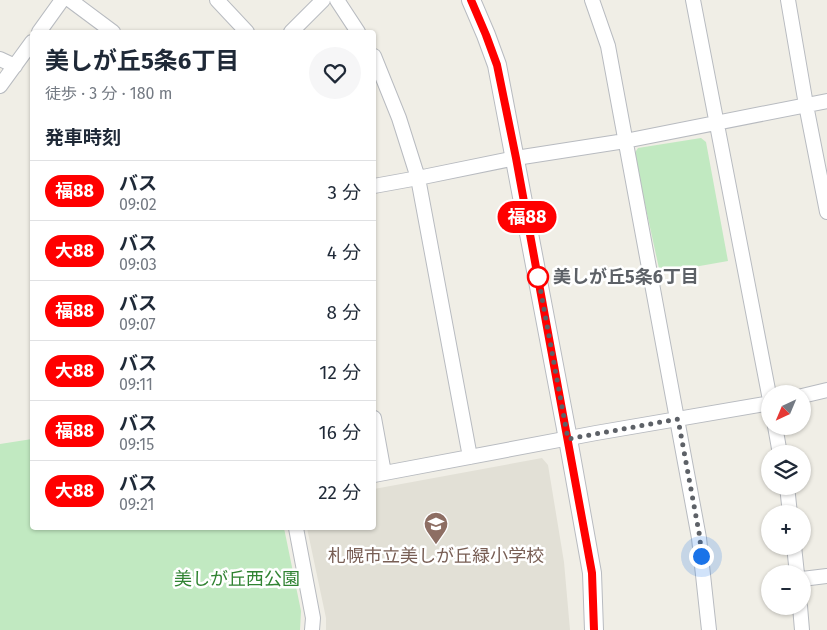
<!DOCTYPE html>
<html lang="ja">
<meta charset="utf-8">
<style>
:root{--surface:#fff;--page:#f6f6f7;--text:#1f2937;--muted:#747a83;--line:#e0e1e3}
body{margin:0;font-family:"Fira Sans","Noto Sans JP",sans-serif;background:var(--page);color:var(--text);height:100vh;display:flex;flex-direction:column;font-size:19px;white-space:nowrap}
*{box-sizing:border-box;margin:0}
p{font-size:16px;color:var(--muted)}
.icon{flex:none;width:28px;height:28px;fill:none;stroke:currentColor;stroke-width:2;stroke-linecap:round;stroke-linejoin:round}
.map{position:relative;flex:1;overflow:hidden}
.sheet{position:absolute;left:30px;top:30px;width:346px;height:500px;display:flex;flex-direction:column;background:var(--surface);border-radius:5px;box-shadow:0 1px 4px #0004}
.sheet>*{flex:none}
.badge{padding:0 10px;border-radius:16px;font-size:18px;line-height:32px}
.needle{width:32px;rotate:224deg}
.fabs{position:absolute;left:761px;top:385px;display:grid;gap:10px}
.fabs a{display:grid;place-items:center;width:50px;height:50px;border-radius:50%;background:var(--surface);box-shadow:0 1px 4px #0004;font-size:25px}
.you{position:absolute;width:25px;height:25px;margin:-12px;border:4px solid #fff;border-radius:50%;background:#1a73e8;box-shadow:0 0 0 8px #1a73e833}
.map>.badge{position:absolute;translate:-50% -50%;box-shadow:0 0 0 2px #fff}
h2{padding:0 15px;font-size:19px;line-height:45px}
.round{display:grid;place-items:center;flex:none;width:52px;height:52px;border-radius:26px;background:var(--page)}
.overview{display:flex;align-items:center;justify-content:space-between;height:85px;padding:0 15px}
h1{font-size:24px;font-weight:700;line-height:38px}
ul{padding:0;list-style:none}
li{display:flex;align-items:center;gap:15px;height:60px;padding:0 15px;border-top:1px solid var(--line)}
li div{flex:1}
li b{display:block;font-size:19px}
li em{font-style:normal}
li .badge{min-width:55px;font-weight:700;text-align:center}
.map>svg:first-child{display:block}
.education{fill:#e2e0d6}
.green{fill:#c1e9c1}
.lines{fill:none;stroke-linecap:round;stroke-linejoin:round}
.minor-casing{stroke:#b8bbc0;stroke-width:16}
.tertiary-casing{stroke:#b8bbc0;stroke-width:20}
.minor{stroke:#fff;stroke-width:14}
.tertiary{stroke:#fff;stroke-width:18}
.line-casing{stroke:#fff;stroke-width:11}
.line{stroke:#f00;stroke-width:8}
.walk{stroke:#5d6167;stroke-width:5;stroke-dasharray:0 9}
.stop-dot{fill:#fff;stroke:#f00;stroke-width:2.5}
.labels{text-anchor:middle;stroke-width:5;stroke-linejoin:round;paint-order:stroke}
.stop-label{font-size:18px;font-weight:bold;fill:#5d6167;stroke:#fff;text-anchor:start}
.education-label{font-size:18px;fill:#785e54;stroke:#fff}
.park-label{font-size:18px;fill:#308332;stroke:#fff}
</style>
<div class="map">
<svg width="827" height="630" viewBox="0 0 827 630">
<rect width="100%" height="100%" fill="#f0eee6"/>
<path class="education" d="M542,458l6,7 16,97 6,68h-244v-12l-19,-90h67v-39z"/>
<path class="green" d="M701,138l5,4 22,119 -68,12 -26,-119 4,-6z
M32,439v89h252l17,83 -1,19h-300v-186z"/>
<g class="lines">
<defs>
<path id="minor" d="M70,0l43,32
M217,0l30,32
M337,0l21,32
M592,0l16,46 91,492 10,92
M693,0l77,400
M788,0l18,105 21,107
M39,32l23,-32
M291,32l32,-32
M374,56l25,62 19,60 52,279
M0,59l15,7
M0,86l32,-44
M374,186l44,-8 98,-20 109,-17 202,-40
M802,396l25,-6
M374,418l10,55
M775,426l5,28
M374,475l222,-42 174,-30
M787,486l3,28
M296,528l17,90 -1,12
M794,546l3,28
M802,579l25,-3
M800,606l2,24"/>
<path id="tertiary" d="M471,0l15,35 11,30 71,374 24,134 2,57"/>
</defs>
<use href="#minor" class="minor-casing"/>
<use href="#tertiary" class="tertiary-casing"/>
<use href="#minor" class="minor"/>
<use href="#tertiary" class="tertiary"/>
</g>
<g class="lines">
<defs>
<path id="line" d="M471,0l15,35 11,30 19,93 76,415 2,57"/>
</defs>
<use href="#line" class="line-casing"/>
<use href="#line" class="line"/>
<path class="walk" d="M538,277l-1,-6 31,168 110,-20 22,119 1,18"/>
</g>
<defs>
<symbol id="school-pin" viewBox="-11 -11 22 30"><path d="M0 17L-7.5 6A9.5 9.5 0 1 1 7.5 6Z" fill="#8d6e63" stroke="#fff"/><path d="M0-5L7-2L0 1L-7-2ZM-4 1L0 2.5L4 1V4Q0 6-4 4Z" fill="#fff"/></symbol>
</defs>
<g fill-rule="evenodd">
<use href="#school-pin" x="422" y="510" width="28" height="38"/>
</g>
<circle class="stop-dot" cx="538" cy="277" r="10"/>
<g class="labels">
<g class="stop-label">
<text x="553" y="283">美しが丘5条6丁目</text>
</g>
<g class="education-label">
<text x="436" y="562">札幌市立美しが丘緑小学校</text>
</g>
<g class="park-label">
<text x="237" y="585">美しが丘西公園</text>
</g>
</g>
</svg>
<div class="fabs">
<a><svg class="needle" viewBox="-14 -14 28 28"><path d="M0-13l5 13h-10z" fill="#e53935"/><path d="M0 13l5-13h-10z" fill="#747a83"/></svg></a>
<a><svg class="icon" aria-label="layers" viewBox="0 0 24 24"><path d="M12 4l9 5-9 5-9-5zM3 14l9 5 9-5"/></svg></a>
<a>+</a>
<a>−</a>
</div>
<div class="you" style="left:701px;top:556px"></div>
<b class="badge" style="left:527px;top:217px;background:#f00;color:#fff">福88</b>
<section class="sheet">
<div class="overview"><div><h1>美しが丘5条6丁目</h1><p>徒歩 · 3 分 · 180 m</p></div><a class="round"><svg class="icon" aria-label="heart" viewBox="0 0 24 24"><path d="M12 20l-8-8c-3-5 5-10 8-4 3-6 11-1 8 4z"/></svg></a></div>
<h2>発車時刻</h2>
<ul>
<li><span class="badge" style="background:#f00;color:#fff">福88</span><div><b>バス</b><p>09:02</p></div><em>3 分</em></li>
<li><span class="badge" style="background:#f00;color:#fff">大88</span><div><b>バス</b><p>09:03</p></div><em>4 分</em></li>
<li><span class="badge" style="background:#f00;color:#fff">福88</span><div><b>バス</b><p>09:07</p></div><em>8 分</em></li>
<li><span class="badge" style="background:#f00;color:#fff">大88</span><div><b>バス</b><p>09:11</p></div><em>12 分</em></li>
<li><span class="badge" style="background:#f00;color:#fff">福88</span><div><b>バス</b><p>09:15</p></div><em>16 分</em></li>
<li><span class="badge" style="background:#f00;color:#fff">大88</span><div><b>バス</b><p>09:21</p></div><em>22 分</em></li>
</ul>
</section>
</div>
